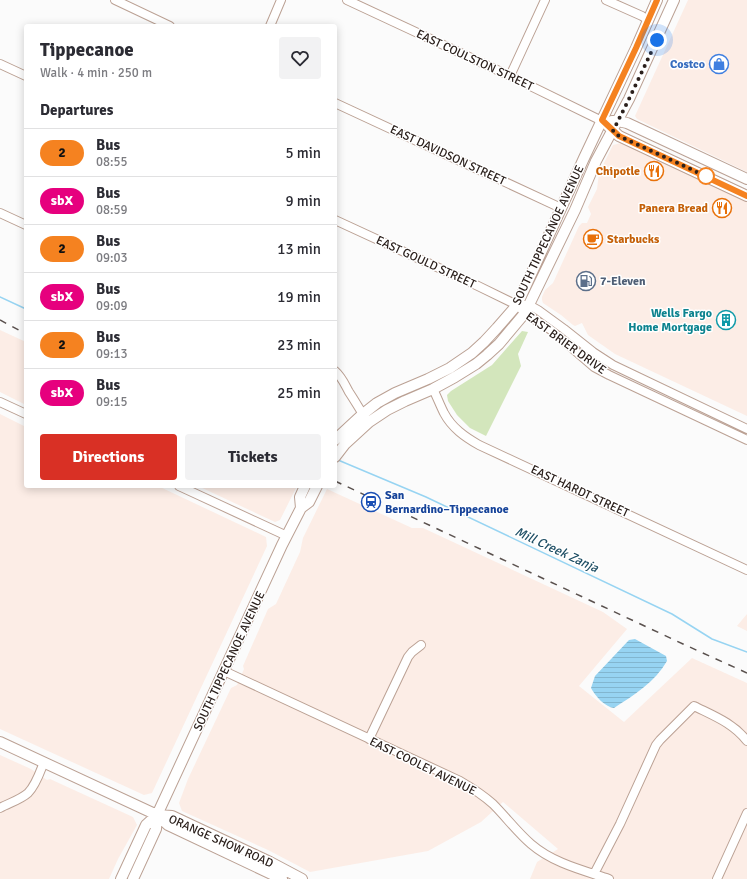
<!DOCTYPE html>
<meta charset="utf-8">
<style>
:root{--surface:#fff;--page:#f2f2f3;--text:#2b2b33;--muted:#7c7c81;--line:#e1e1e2;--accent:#d93025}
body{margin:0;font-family:Signika,sans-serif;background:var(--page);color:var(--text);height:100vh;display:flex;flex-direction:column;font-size:15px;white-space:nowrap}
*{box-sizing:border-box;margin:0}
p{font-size:13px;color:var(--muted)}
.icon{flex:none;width:22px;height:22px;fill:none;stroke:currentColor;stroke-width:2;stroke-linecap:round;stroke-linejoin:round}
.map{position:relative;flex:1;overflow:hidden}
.details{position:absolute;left:24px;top:24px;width:313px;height:464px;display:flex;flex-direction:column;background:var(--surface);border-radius:4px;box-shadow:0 2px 10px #0003}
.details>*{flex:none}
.badge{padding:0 8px;border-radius:13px;font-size:14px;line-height:26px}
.you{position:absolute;width:20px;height:20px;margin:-10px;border:3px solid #fff;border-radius:50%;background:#1a73e8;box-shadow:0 0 0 6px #1a73e833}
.map>.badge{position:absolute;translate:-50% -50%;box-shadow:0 0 0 2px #fff}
h2{padding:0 16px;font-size:15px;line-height:36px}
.round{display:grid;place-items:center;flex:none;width:42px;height:42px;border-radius:4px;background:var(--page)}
.head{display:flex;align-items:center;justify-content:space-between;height:68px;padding:0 16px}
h1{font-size:19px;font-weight:700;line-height:30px}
.primary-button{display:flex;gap:8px;margin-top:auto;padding:8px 16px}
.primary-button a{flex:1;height:46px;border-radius:4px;background:var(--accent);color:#fff;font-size:16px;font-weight:700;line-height:46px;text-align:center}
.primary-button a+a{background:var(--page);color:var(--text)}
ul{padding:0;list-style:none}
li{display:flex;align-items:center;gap:12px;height:48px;padding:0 16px;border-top:1px solid var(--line)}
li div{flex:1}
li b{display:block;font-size:15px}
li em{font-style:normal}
li .badge{min-width:44px;font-weight:700;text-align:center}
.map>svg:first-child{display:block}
.built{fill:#fcede6}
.green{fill:#d3e6bc}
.water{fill:url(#water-rules)}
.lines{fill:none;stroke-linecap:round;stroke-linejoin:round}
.stream{stroke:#97d4f2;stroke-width:1.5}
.minor-casing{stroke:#bba194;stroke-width:10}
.major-casing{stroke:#bba194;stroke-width:12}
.minor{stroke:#fff;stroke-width:8}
.major{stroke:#fff;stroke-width:10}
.rail{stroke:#5a514e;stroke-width:1.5;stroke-dasharray:7 7;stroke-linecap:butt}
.line-casing{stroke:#fff;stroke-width:9}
.line{stroke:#f58220;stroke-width:6}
.walk{stroke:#2b201c;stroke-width:4;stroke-dasharray:0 7.2}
.stop-dot{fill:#fff;stroke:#f58220;stroke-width:2}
.labels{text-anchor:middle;stroke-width:3;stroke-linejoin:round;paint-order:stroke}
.street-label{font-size:12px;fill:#2b201c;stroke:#fff}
.shop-label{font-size:12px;font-weight:bold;fill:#366cbe;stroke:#fff;text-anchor:end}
.food-label{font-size:12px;font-weight:bold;fill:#c56008;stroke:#fff;text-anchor:end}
.service-label{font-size:12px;font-weight:bold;fill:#4e5e75;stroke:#fff;text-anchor:start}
.culture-label{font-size:12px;font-weight:bold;fill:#0d838f;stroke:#fff;text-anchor:end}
.transit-label{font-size:12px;font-weight:bold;fill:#164399;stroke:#fff;text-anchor:start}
.water-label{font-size:13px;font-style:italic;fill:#1f4f65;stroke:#fff}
</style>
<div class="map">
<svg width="747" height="879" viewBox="0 0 747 879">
<defs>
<pattern id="water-rules" width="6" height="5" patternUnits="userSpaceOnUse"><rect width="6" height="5" fill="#97d4f2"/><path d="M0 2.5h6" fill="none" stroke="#82b6cf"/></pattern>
</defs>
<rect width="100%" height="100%" fill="#fbfbfb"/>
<path class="built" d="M688,0h59v172l-110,-53 -2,-3z
M621,143l126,59v214l-132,-62 -27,-19 -6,-12 -7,3 -2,-1 -12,-10 -18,-12 -1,-3v-3l3,-7 8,-7 26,-57 3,-3h5l4,-9 -3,-7 9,-18 2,-16 14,-28z
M0,330l26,12v63l-26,-13z
M0,414l26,13v59h132l108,51 1,9 -115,247 -8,2 -144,-66z
M198,486h99l-17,34 -5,2z
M327,489l85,39h11l180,84 24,17 -48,57 45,36 68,-64 55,25v196h-217l7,-17 21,-13 -55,-47 -22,20 -53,29 -118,21 -42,-22 -86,-39 -3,-8 9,-24 43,-91 6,-3 7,-16 -1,-3 25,-57 8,-5 24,-52 3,-14z
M747,614v17l-10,-5z
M0,755l31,14 16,11 3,-1 83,38 4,8 -19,34 -9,20h-109z"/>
<path class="green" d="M522,331l6,1 -10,22 3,12 -35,70 -16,-8 -13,-13 -9,-14 -1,-6 4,-4 41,-26z"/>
<path class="water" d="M635,639l31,17 1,5c-12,21 -33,34 -53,47 -9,-1 -19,-12 -23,-20l4,-12 34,-36z"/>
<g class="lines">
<path class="stream" d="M0,297l26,12
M338,460l88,37 246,117 40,25 35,13"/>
<defs>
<path id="minor" d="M115,0l55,26
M347,0l163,76 92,45
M606,0l36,16 6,4
M270,26l11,-26
M0,64l26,12
M510,76l35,-76
M335,103l226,105
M0,213l26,12
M335,220l143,66 39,19 8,8 26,17 43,37 15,8 138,65
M523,305h6l9,5 26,19 29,23 20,13 134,64
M335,371c7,6 10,14 14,21 6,9 11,18 17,27
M433,389c4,8 7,16 11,24 8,15 21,24 35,32l268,125
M0,402l26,12
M179,486l108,50
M224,671l236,110c12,7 23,14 33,23 13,13 24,28 38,40 22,19 51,26 78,35
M369,739l39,-82 4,-5 9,-7
M0,808c9,-5 20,-8 28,-15 8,-8 12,-21 16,-31
M594,874l26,-50 36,-79 4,-5 34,-34c20,10 39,17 53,35
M717,879l30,-66"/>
<path id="major" d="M612,121h6l9,2 120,56
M608,126l11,10 128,60
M335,440l28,-26 14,-11 18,-10 33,-14 22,-11 22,-15 12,-11 13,-14 20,-23 67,-147 52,-110 21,-48
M335,457l10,-13 24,-22 18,-12 18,-9 28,-12 22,-12 21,-13 11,-9 12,-11 26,-31 50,-103 21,-49 33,-62 45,-99
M301,508l-1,-11 5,-11
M0,742l157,73 11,10 114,54
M157,815l15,1 98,46 32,17
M121,879l25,-54 11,-10
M133,879l23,-50 1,-14 125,-270 19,-37 8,-6 8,-16"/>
</defs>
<use href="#minor" class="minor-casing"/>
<use href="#major" class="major-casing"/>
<use href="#minor" class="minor"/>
<use href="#major" class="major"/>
<path class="rail" d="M0,320l26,14
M335,481l348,163 64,29"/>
</g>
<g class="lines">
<defs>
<path id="line" d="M657,0l-21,48 -34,72 17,16 128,60"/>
</defs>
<use href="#line" class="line-casing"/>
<use href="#line" class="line"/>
<path class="walk" d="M657,40l-28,59 -16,32 6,5 93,43 -6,-3"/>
</g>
<defs>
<symbol id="shop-ring" viewBox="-11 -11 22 22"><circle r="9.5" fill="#fff" stroke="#3f7fe0" stroke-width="1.5"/><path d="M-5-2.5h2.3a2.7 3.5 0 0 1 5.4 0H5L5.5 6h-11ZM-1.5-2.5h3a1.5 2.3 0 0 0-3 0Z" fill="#3f7fe0"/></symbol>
<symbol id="restaurant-ring" viewBox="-11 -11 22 22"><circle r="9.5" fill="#fff" stroke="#e8710a" stroke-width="1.5"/><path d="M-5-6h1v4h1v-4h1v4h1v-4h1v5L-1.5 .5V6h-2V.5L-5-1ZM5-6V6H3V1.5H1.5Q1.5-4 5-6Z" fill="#e8710a"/></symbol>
<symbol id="cafe-ring" viewBox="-11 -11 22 22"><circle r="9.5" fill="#fff" stroke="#e8710a" stroke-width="1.5"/><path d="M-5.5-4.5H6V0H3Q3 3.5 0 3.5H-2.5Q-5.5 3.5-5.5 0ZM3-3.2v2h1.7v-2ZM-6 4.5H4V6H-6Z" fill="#e8710a"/></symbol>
<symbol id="fuel-ring" viewBox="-11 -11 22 22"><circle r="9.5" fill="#fff" stroke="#5c6f8a" stroke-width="1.5"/><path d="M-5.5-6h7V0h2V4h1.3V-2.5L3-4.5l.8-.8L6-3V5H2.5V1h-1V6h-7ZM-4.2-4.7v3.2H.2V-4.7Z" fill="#5c6f8a"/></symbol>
<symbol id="building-ring" viewBox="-11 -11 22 22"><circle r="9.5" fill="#fff" stroke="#0f9aa8" stroke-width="1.5"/><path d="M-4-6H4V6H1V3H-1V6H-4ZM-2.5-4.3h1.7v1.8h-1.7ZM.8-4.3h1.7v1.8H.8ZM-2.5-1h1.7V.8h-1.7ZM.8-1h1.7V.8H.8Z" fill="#0f9aa8"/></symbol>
<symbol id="station-ring" viewBox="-11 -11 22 22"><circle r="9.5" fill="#fff" stroke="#1a4fb4" stroke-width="1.5"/><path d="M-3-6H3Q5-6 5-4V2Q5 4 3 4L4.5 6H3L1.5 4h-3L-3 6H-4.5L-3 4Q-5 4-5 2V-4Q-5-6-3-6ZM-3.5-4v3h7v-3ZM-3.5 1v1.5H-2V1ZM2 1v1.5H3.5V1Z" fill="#1a4fb4"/></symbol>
</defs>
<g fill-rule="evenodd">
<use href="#shop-ring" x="708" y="53" width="22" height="22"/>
<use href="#restaurant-ring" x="643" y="160" width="22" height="22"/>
<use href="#restaurant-ring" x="711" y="197" width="22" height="22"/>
<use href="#cafe-ring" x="582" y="228" width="22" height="22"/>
<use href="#fuel-ring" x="575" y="270" width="22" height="22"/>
<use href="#building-ring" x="715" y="309" width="22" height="22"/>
<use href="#station-ring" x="360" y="491" width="22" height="22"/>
</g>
<circle class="stop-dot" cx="706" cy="176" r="8"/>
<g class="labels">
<g class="street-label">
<text transform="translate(475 60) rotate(25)" y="4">EAST COULSTON STREET</text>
<text transform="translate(448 155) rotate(25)" y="4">EAST DAVIDSON STREET</text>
<text transform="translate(548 235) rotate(-65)" y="4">SOUTH TIPPECANOE AVENUE</text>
<text transform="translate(426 262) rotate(25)" y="4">EAST GOULD STREET</text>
<text transform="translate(566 343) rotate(36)" y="4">EAST BRIER DRIVE</text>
<text transform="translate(580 491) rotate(25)" y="4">EAST HARDT STREET</text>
<text transform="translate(229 661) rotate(-65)" y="4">SOUTH TIPPECANOE AVENUE</text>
<text transform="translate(423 766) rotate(26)" y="4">EAST COOLEY AVENUE</text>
<text transform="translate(221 841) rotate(24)" y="4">ORANGE SHOW ROAD</text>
</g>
<g class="shop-label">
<text x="705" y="68">Costco</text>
</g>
<g class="food-label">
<text x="640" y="175">Chipotle</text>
<text x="708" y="212">Panera Bread</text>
<text x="607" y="243" text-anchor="start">Starbucks</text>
</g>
<g class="service-label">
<text x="600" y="285">7-Eleven</text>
</g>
<g class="culture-label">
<text x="712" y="317">Wells Fargo<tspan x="712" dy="14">Home Mortgage</tspan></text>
</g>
<g class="transit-label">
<text x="385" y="499">San<tspan x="385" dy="14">Bernardino–Tippecanoe</tspan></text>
</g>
<g class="water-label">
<text transform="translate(557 549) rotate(25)" y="5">Mill Creek Zanja</text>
</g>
</g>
</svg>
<div class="you" style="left:657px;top:40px"></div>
<section class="details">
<div class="head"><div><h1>Tippecanoe</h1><p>Walk · 4 min · 250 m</p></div><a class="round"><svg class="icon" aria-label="heart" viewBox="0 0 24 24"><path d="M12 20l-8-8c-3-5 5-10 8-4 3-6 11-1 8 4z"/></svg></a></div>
<h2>Departures</h2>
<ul>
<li><span class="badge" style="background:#f58220;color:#111">2</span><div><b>Bus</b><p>08:55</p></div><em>5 min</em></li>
<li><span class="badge" style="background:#e6007e;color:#fff">sbX</span><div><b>Bus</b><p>08:59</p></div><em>9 min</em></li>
<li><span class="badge" style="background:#f58220;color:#111">2</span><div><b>Bus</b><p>09:03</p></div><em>13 min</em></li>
<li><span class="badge" style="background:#e6007e;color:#fff">sbX</span><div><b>Bus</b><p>09:09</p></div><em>19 min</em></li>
<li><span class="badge" style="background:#f58220;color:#111">2</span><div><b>Bus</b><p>09:13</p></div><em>23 min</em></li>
<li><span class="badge" style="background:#e6007e;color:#fff">sbX</span><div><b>Bus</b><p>09:15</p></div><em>25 min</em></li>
</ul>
<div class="primary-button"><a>Directions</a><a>Tickets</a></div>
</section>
</div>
